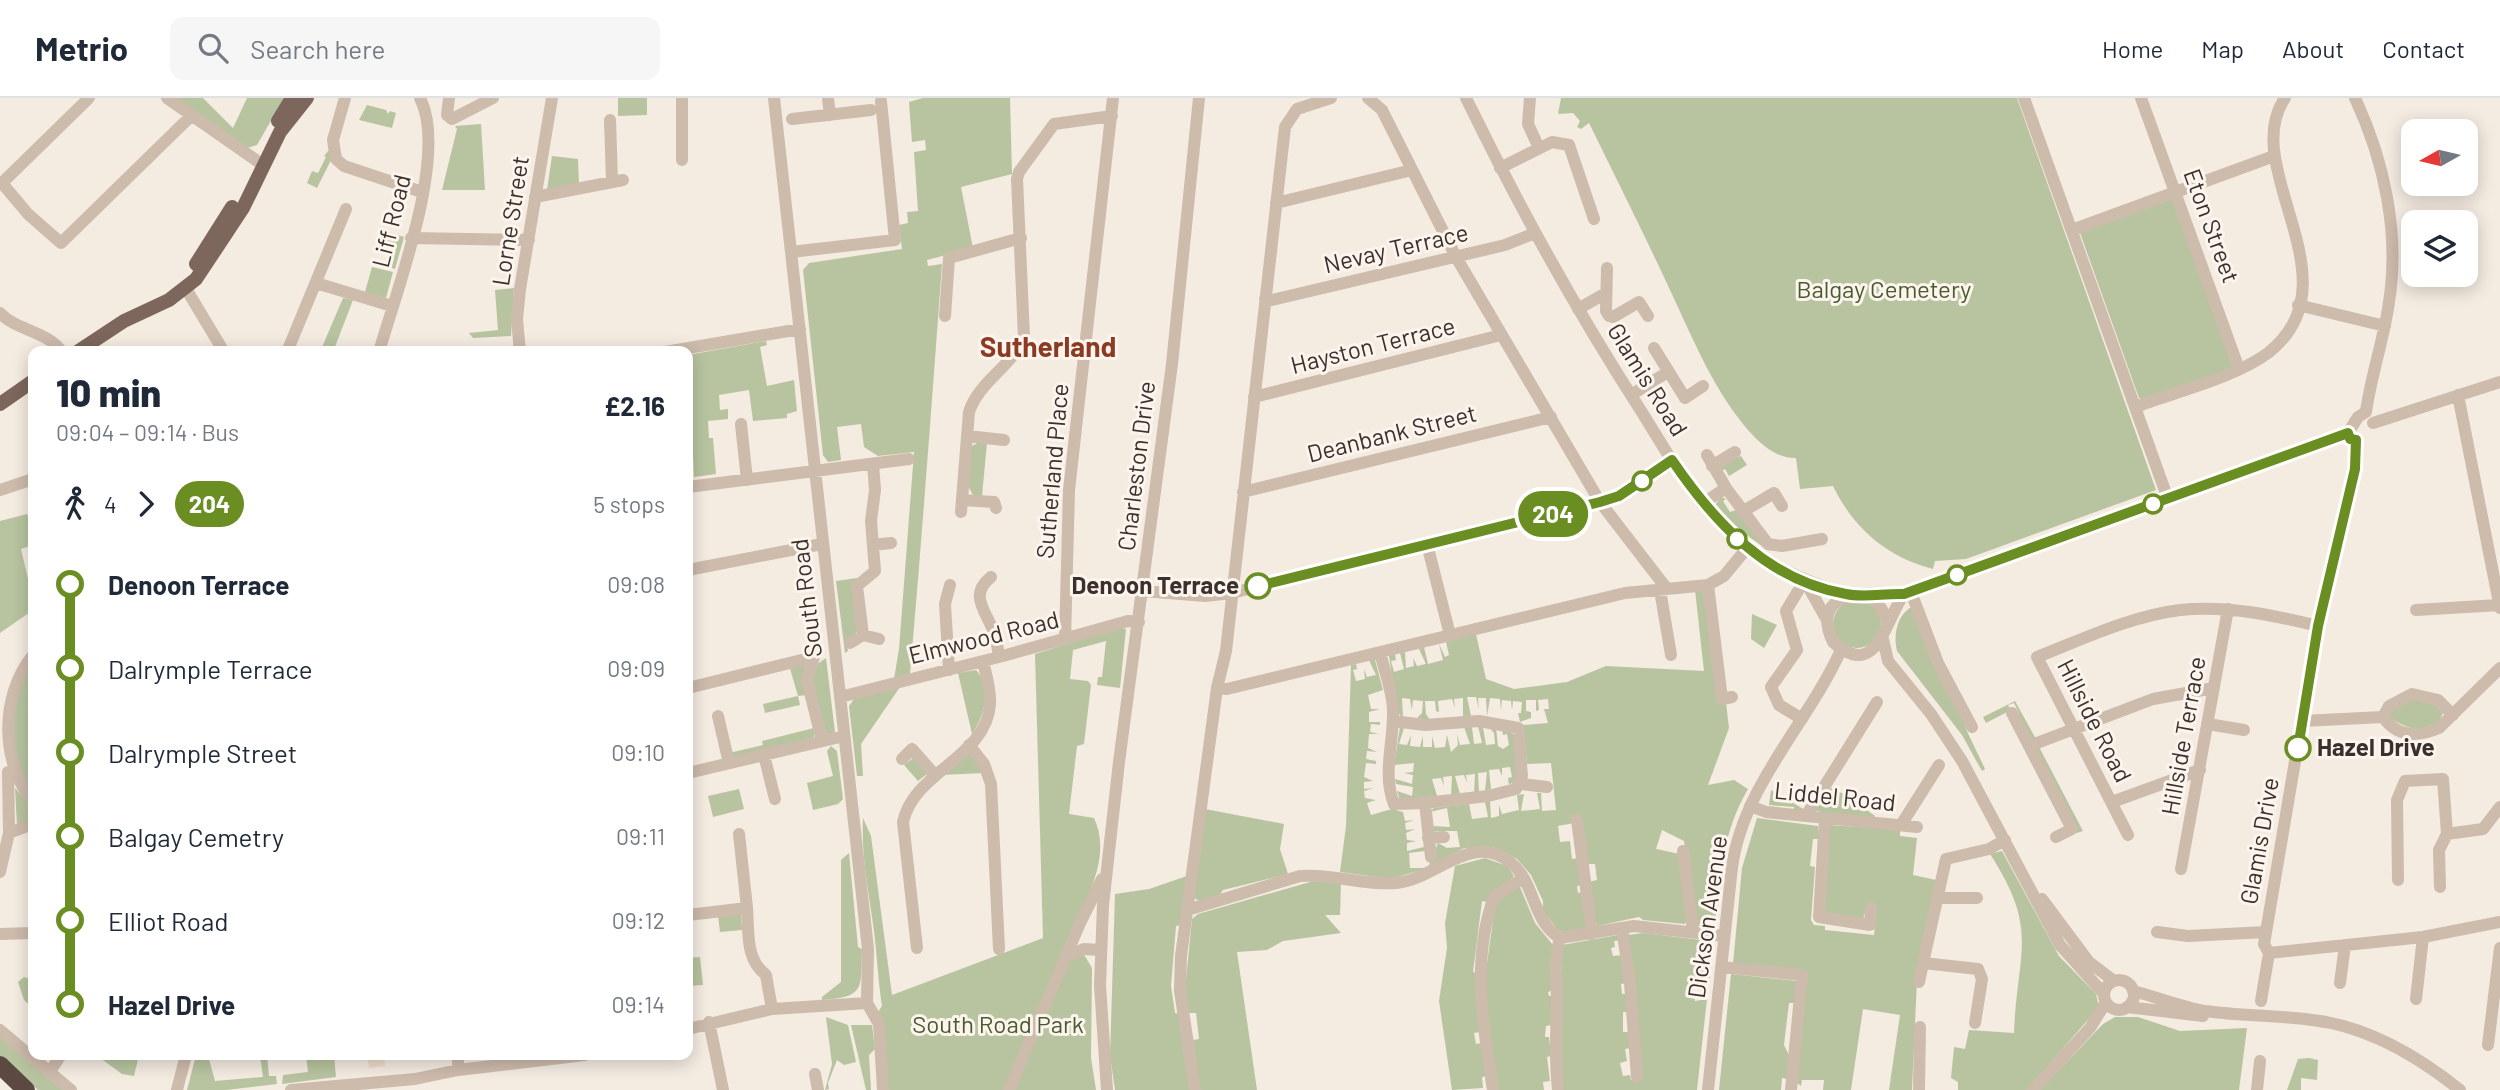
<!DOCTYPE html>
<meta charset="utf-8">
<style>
:root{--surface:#fff;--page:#f6f6f7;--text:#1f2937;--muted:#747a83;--line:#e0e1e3}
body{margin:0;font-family:Barlow,sans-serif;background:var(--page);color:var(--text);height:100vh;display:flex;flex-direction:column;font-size:26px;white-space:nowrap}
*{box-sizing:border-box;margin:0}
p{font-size:23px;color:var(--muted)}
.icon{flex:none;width:38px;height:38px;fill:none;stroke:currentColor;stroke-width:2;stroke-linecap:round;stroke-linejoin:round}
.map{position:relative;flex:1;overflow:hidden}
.details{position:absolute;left:28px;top:248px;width:665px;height:714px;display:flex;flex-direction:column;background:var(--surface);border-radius:14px;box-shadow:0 4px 18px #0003}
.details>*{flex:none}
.badge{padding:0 14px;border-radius:23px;font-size:24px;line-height:46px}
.needle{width:46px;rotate:262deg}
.controls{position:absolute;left:2401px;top:21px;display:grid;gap:14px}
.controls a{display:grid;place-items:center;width:77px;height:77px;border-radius:14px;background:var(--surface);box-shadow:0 4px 18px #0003;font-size:35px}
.map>.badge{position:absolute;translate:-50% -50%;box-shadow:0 0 0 4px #fff}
.legs{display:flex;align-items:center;gap:10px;height:77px;padding:0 28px;font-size:23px}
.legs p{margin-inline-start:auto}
.head{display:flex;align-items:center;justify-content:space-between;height:119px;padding:0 28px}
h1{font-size:38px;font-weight:800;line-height:52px}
ul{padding:0 28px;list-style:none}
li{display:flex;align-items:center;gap:24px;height:84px;font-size:26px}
li i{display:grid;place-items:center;width:10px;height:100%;margin:0 9px;background:currentColor}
li i::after{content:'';width:18px;height:18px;margin:-9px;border:5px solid;border-radius:50%;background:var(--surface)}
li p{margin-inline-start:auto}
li:first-child i{background:linear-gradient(#0000 50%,currentColor 0)}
li:last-child i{background:linear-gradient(currentColor 50%,#0000 0)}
header{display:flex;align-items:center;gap:42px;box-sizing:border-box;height:98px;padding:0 35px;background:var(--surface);border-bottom:2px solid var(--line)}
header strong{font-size:33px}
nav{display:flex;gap:38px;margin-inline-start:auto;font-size:24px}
.search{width:490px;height:63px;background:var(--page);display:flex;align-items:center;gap:18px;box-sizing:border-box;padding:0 24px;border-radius:14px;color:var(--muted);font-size:26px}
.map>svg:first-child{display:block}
.green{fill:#b8c4a0}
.plaza{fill:#ecdcc8}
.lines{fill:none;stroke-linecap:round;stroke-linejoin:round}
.minor{stroke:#cdbbac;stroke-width:12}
.major{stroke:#7d675c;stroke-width:14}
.highway{stroke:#5c4a42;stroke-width:18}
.line-1-casing{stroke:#fff;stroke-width:16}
.line-1{stroke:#6b8e23;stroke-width:10}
.stop-1-dot{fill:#fff;stroke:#6b8e23;stroke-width:3.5}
.labels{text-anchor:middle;stroke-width:6;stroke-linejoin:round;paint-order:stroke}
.street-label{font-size:24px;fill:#3b302b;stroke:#fbf5ee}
.park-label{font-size:24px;fill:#4a5a2e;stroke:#fbf5ee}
.stop-label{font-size:24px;font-weight:bold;fill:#3b302b;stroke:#fbf5ee;text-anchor:end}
.quarter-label{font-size:28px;font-weight:bold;fill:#8c3b22;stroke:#fbf5ee}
</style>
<header>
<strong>Metrio</strong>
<div class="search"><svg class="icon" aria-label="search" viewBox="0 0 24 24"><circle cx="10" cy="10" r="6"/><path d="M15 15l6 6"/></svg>Search here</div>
<nav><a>Home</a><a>Map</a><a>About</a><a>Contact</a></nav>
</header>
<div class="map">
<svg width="2500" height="992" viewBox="0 0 2500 992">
<rect width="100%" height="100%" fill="#f4ebe1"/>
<path class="green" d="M176,0h27l30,30 14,-30h37l-27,47 -10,3z
M618,0h29v17l-29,1z
M923,0h87l2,76 -51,13 12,61 -46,12 1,6 14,-2c-10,137 -20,272 -32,410l-16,5 5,-30 15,-197 -36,4 -14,-9 -3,-23 -24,3 4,33 -13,2 -5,-7 -20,-185 6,-7 93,-14 -3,-24 9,-2 -1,-11 11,-1 -4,-59 12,-2 -1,-10 -13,2 -3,-40z
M1561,0h456l139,392 -190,69 -31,2 -2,8c-46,-12 -79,-40 -100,-83l-33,3 -4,-31c-27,1 -50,-29 -65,-50 -25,-36 -42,-78 -61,-118 -26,-56 -54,-112 -81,-167l-8,6 -4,-2 3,-6 -7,-8 -15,1z
M367,7l19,5 2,4 2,-3 6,2 -4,15 -33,-8z
M481,26l4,66h-43l15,-61 -2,-3z
M329,52l3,8 -15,30 -10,-5 5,-12 6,2 8,-16 -2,-1z
M552,58l26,3 1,26 -32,5z
M2171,99l63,170 -90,33 -5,-2 -59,-165z
M389,134l15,5 -9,32 -9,-3 7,-8 3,-9 -11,-4z
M372,169l21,5 -7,26 -21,-6z
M514,190l-3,48 -38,2 -4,-5 29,-3 -3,-40z
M343,200l10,2 -20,52h-13z
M766,243l1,4 -7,2 7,39 27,-6 3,31 -10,3v4l-34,3 -4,-31 -30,5 1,15 8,-1v10l-20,2 1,17h4l3,36 -22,3 -6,-122z
M977,345h10l-5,53 -9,-1 -5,-9 3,-39z
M1741,358l6,9 -18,11 -4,-7 -5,3v-7z
M1721,399l5,2 -3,2 7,11 6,-2 33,41 -39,-28 -15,-18z
M27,416l4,10h2v21l-12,4 7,30 5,-1v32l-33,23v-112z
M857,480l2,52 -13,12 2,9 -3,2 -9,-72z
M1695,492l10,2 13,112 8,-1 3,25 -21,57 26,-5 14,9c-25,42 -28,87 -33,135l-4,5 -13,-3 -14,-85 -22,-11 -6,19 24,5 7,66 -2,4 -42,-4 -4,-3 -42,9 -9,-44 9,-2 -2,-16h-7l-14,-41 -16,3 2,16 10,-1 2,18 7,-1 3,27 -5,1 1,7 5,-1 4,36 -22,5 -7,-3 -15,-19v-10l-12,-26 -14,-16 -24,-12 -29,1 -36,20 -37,11 -51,-7 6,-46 5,-161 5,-1 1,5 -4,1 3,11 9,-2 -1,-10 3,8 9,-2 -7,-15h6l8,30 -15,5 3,14h9l-11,3v10h11v3l-9,-1 -1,8 9,2h-10l-1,14 9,4 -10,-1 -1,8 10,2v3l-10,-1 -2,14 9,4 -9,1v7l10,-1 -10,3 1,7 11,2 -9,3 4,12 21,-6 11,3 2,9 9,-1 -9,3 1,7 9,-1 -9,4 1,7 9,1 -9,2v8l17,-4 1,4 -16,2 1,15h18l10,-25 9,5 13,-1 -3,-16h-23l-1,-5 17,1 -3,-19 -17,4 4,-4 35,-4 3,15 16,-2 -3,-15 5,-1 1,17 8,-2v-11l3,9 17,-4 -2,-15 7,-1 -3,17 19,-2 -3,-16h4l1,18 14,-1 -5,-47 -24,1 -4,-39 25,-2 -4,-14h5l-1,-10 -10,1 1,10 -3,1v-11h-10v11l5,1v6l-11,4 -2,-9h3l1,-11 -9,-1 -1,9 -1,-9 -9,-1 -1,10 -1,-11 -10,-1 -3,18 -1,-18h-8l1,11 -3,-12h-9l4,19 -8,1v-19l-9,1 1,9 -3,-9 -14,2 1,11 -3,-1 -1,-10h-10l1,13 4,6 -13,-2 5,-5 1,-12 -10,-1 -1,10 -2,-11 -8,-1 1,20 -5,-5 -9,-57 6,-2 1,6 -5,1 3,11 10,-3 -4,-16 5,-1 1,16 8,-2 -1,-8 4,8 9,-2 -7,-15 5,-2 4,17 15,-4 -4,-16 6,13 4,-2 -3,-13 30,-8 10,45 28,10 53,-7 39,-16 98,5z
M1833 526a24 24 0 1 1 48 0a24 24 0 1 1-48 0Z
M1913,508l53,119 -1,2 20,42 -3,2 -20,-36 -65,-84c-4,-16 0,-37 16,-45z
M1752,516l25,11 -13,23 -13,-9z
M1118,530l8,1 -6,59 -23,-3 1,-8h4l4,-36 -33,9 -3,29 18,2 3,4 -7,59 -7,2 -8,68 25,4c20,42 -13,90 -30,129l21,9 7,12 -1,90 5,32h-213l-7,-75 6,-9c-4,-26 -5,-50 -8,-75 -5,-37 -13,-75 -11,-113l8,18 21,159 151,-57 -8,-284z
M826,560l9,74 -8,3 -16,-51 5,-19z
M809,562l-2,35 -9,1 2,9 -35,8 -2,-9 35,-8 -9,-31z
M33,564v133l-22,-36 1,-63z
M976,572c17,17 8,46 -4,64l-14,-61z
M900,589l-39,57 2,32h-6l-8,-70 5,-7z
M2409,601l22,2 12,12c-10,26 -37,16 -54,4l2,-7z
M2015,603l21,38 -4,1 -15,-23 2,-4 -5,-10 -6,2 3,5 -25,13 -3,-6z
M1478,628l5,1 3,18 9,-1 -1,-11 -5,-6 7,1 2,18 5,3 6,-4 -2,-11 -4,1 -1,-6 12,5 3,45 -8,6 -1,-7 4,-1 -2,-10 -8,1v8l-3,-7 -10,1 2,19 -6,2 2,-19 -9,1 1,19 -5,1 1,-19 -9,1 1,8 -3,-8 -9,1 5,18 -9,2 1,-20 -9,1 1,9 -3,-8 -9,1 5,17 -37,4 -3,-9 15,5 1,-9 -17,-3 -1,-5 17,5 1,-9 -9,-2 9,-1 1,-9 -20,2 6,-38 4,1 -5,16 8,1 4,-10 -1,11 10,1 3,-11v11h9v-11l3,12 10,-1 2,-12 4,17 7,-7 -1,-11 3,11 10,-1 -6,-17h8l2,17 8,-1z
M814,630v9l-82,22 -3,-6 34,-8 -1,-4z
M2038,647l45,86 -6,2 -42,-83z
M831,648l6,5 6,48 -5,5 -25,6 -6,-27 26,-7 -6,-25z
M966,655h6l12,20 -43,2z
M913,660l14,16 -9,7 -14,-16z
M1828,689l34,15 2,6 11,8 -1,2 -61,-7z
M15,690l18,20v13l-16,5z
M739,691l5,20 -31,8 -5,-21z
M1771,692l34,20 -11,2v-5l-25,-2z
M1205,711l79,15 -4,25 8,25 -65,16 -4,6 -19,5 -6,-3z
M1757,720l61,8v13h-5l-3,27 5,1 -4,53 3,5 11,1v4l49,5 2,-26 -10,-1 -3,12 -39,-5 6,-90 70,5v6l17,2 -4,37 23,5 -19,100 -5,110h-23l11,-75 -37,-6 -12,81h-28l1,-10h-22l-1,6 -4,-3 10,-111 -74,-8 9,-96z
M2002,753l57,105 37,38 3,13 -72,83h-69v-8l-7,-4 3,-31 11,2 4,-19 45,3c3,-82 26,-102 -24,-179z
M849,755l9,94 4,2c-1,40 3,48 -40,51v-3l19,-15v-122z
M1485,760l22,8 7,10 -26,26 -6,-1 -9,71 5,2 2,58 -6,1 2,11 6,-1 5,33 -5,1 1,11 -31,2 -13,-89 8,-53 -2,-25 10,-57z
M1187,778l-5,49 -6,1 -5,60 4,27 5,1 11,76h-76l-5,-34 5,-162 34,-5z
M1310,784h31l-1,33h-15l16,18 -58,8 -16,9 -30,2 20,138h-57l-7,-50 6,-1 -3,-26h-7l-4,-23 7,-71 6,-5z
M1520,789l15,36 18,22 -3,18 3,27 -5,2 1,4h5l-2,29 -6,1 -1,11h4l2,19 -4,1 3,24 -7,1 1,8h-48l-12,-105 12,-86z
M741,813l1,19 -22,2 -2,-17z
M1644,835l65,8 3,5 -2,32 -18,3 3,20 12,-2 -10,91h-135v-145l56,-10 3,5 -7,1 1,6 -4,1 2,8 10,-1 4,28 -6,1 1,10h6l1,18h-6v20h6l1,16 -5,1 2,12 -7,2 3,13 7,-1 1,5 8,-1 -12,-144z
M700,859l3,28 -15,1v-28z
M1731,876l65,7 -1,22h-6l-5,42 5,10 -2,24 -5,-1 -1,12h-62z
M24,879l9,3v28l-9,-8 -6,-18z
M826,919l22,8 8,37 -12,3 -7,-5 -9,23 1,6 -4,1 7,-26z
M2115,919h23l42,14 67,-3 -8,62h-199l63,-66z
M851,927h21l3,24 -6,6 2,35h-5z
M0,937l65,55h-27l-38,-34z
M96,957h43l-5,21 -12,-2z
M196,957h40l-27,4 6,22 48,-4 -3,-22h7l2,21h7l1,8 -51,6h-39z
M306,957h28l2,22 -54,7 1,-9 25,-3z
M2309,960l9,2 -1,20 -16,-2v12h-14l11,-31z"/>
<path class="plaza" d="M367,957h17l1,11 -16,2z"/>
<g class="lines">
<path class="minor" d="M89,0l-87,85 26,31 33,29 130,-127
M167,0l96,67
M345,0l-12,42 3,19 8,7 78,26
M449,0l-2,17 5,4 41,-21
M774,0l94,851 -1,54 12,21 4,66
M828,0l2,17
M1368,0l14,12 74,147 144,245 67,87
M1466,0c53,109 111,214 177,316 26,42 51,87 88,120 34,31 74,47 117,61
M1530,0l-2,26 11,24
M2024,0l144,401
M2141,0l98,271
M2355,0c29,62 45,135 34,204 -5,37 -18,73 -23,110
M792,21l79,-9
M610,22l2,61
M682,62v-62
M1500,70l52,-26 17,3 25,74
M535,99l88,-17
M1276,105l136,-33
M2072,132l202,-74
M411,140l118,2
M791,154l104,-12 -14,-139
M1607,170l-1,43 3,5 4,1 26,-15 9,14
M316,185l76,23
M185,189l39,65
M1265,201l7,1 233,-55 30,-12
M2298,207l87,21
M1578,211l28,-16
M0,215c17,18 48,18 62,39
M945,218l4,-58 72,-20
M1654,250l31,50 18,-12
M287,254l59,-143
M379,254c17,-60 70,-198 41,-254
M520,254l-3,-33 3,-30 32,-191
M665,254l135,-23
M1631,297l37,-23
M2458,297l42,213
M1254,299l247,-62
M2135,309c40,-15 99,-29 133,-54 91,-71 -31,-186 17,-255
M2373,325l127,-41
M741,326l6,56
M967,338l37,4
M1707,357l19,33 42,56 14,2 40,-7
M1712,368l23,-14
M688,389l221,-28
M0,392l33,-11
M1243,394l308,-75
M962,402l32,2 2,6
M1702,406l24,-16
M961,414l8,-100c10,-31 43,-45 55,-75l-7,-158 2,-7 35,-48 58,-8
M1742,414l32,-19 8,13
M1427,446l23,91
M873,447l18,-2
M688,472l134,-26
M991,479c-24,19 -3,36 4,58 2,7 3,15 4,22
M1805,483l22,39
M1708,487l14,114 10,-2
M1660,492l11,65
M1143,493l62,5 27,-3 368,-91 19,-6 53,-36
M1798,493l-12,20 11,39 -26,37 8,18 23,14
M1911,494l27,71 34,64
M1904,496c-19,26 -27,88 -71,48 -25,-53 38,-51 71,-48l444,-161 10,-16 8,-5
M1864,497c13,6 19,12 23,27
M2416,512l83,-5
M863,537l-6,-49 18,-15 -4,-50 4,-31 -2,-26
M1883,541l5,22 43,53 31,47 98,184 44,49
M1065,542l4,-150 44,-392
M850,545l13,-8 16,4
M1380,554c4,18 13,40 13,59 1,31 -11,62 1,93l31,-1 6,54
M33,557c-33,40 -33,108 0,146
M949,572l-4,-66 5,-19
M688,590l126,-31 -7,23 15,61
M1217,590l10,1 398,-96 83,-8 16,-9 23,-28
M840,599l159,-40 129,-36 11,1
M2012,615l60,116 -16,8
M718,618l11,47
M2383,619l6,-11 23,-12 26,6 15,15
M1393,623l32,4 54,-4 39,7 4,48 -6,13 -28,7 -63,7
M2302,623l81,-4c15,21 35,20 56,11l61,-60
M2208,626l36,6
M969,647l15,19 7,20 8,165
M2029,648l124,-47 61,-11
M764,657l11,44
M902,661l10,-10 23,26
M688,675l156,-37
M1521,686l26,3
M2112,704l88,-32
M1750,708l16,6 151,15
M1806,718l71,-114
M1825,720l-6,99 51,8 1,-17
M1577,722l15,114
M1901,727l38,-60
M9,735l24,-9
M739,736l8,74
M2128,737l-91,-178c46,-18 94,-41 143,-47 47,-5 92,5 138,16
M1428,740l16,-1
M1683,753l10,80
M2181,771l47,-260
M0,774l9,-39 -1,-61
M2398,782l-1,-80 8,-19 38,-2 4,55 36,-5 17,-22
M2440,789l-1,-37 8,-16
M1937,800h40
M2042,801l47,63 25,19
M1187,812l113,-34c32,-3 64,10 96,7 39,-3 76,-53 115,-20 25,20 20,57 49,75l74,-12 90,10
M688,817l59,-7c2,24 -2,51 19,67l6,34
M1622,830l8,55 7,94
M2157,834l31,4 78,-4
M0,836l33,-1
M917,850l-14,-126c11,-51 84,-65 87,-118 1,-15 -4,-29 -7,-43
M2269,855l154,-16 77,-15
M1066,859l18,-8 17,1
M1721,869l81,8 -11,115
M2104 897a15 15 0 1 1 30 0a15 15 0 1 1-30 0Z
M1919,884l4,-19
M2340,885l5,-38
M2133,893c24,6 48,16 72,20 36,5 72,4 107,9 55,6 107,37 148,70
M2416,901l7,-62
M2261,903l8,-48 -5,-9 54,-318 37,-157 1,-29
M2127,909l76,9
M709,924l14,68
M1975,925l7,-44 -4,-10 -55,-6 23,-104 43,-10 16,-9
M688,931l84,-20 95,-6
M0,932l71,60
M2488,947l12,-97
M458,957v15
M49,975l12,-18
M815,976l3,16
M177,992l9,-35
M291,992l124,-11 43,-9 127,-15
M1009,992l71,-167 22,-44
M1107,992l-7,-105 3,-80 16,-143 53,-398 27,-266
M1195,992l-15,-99 1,-35 36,-268 9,-37 59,-524 12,-18 34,-11
M1493,992c-10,-63 -22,-131 1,-193l29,-19
M1558,992c-3,-30 -2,-57 -1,-87 0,-24 -4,-42 3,-65
M1708,992l24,-223c11,-81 76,-144 109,-217
M1919,992l1,-63
M2033,992l57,-62 16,-26
M2257,992l3,-29"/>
<path class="major" d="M278,23l14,-23
M196,166l36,-57
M77,254l47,-31 45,-21 27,-21 47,-71 37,-76 27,-34
M0,306l33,-23"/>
<path class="highway" d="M0,967l26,25"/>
</g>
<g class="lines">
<defs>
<path id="line-1" d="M1258,488l342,-84 19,-6 53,-36c42,62 96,121 174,134 18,4 39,-1 58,0l444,-161 2,6 6,1 -1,29 -37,157 -20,122"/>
</defs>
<use href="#line-1" class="line-1-casing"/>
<use href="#line-1" class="line-1"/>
</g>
<g class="stop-1-dot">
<circle cx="1642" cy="383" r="9"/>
<circle cx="2153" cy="406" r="9"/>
<circle cx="1737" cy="441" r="9"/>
<circle cx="1957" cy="477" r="9"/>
<circle cx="1258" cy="488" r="12"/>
<circle cx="2298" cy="650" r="12"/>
</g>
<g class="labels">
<g class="street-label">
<text transform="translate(392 123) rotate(-76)" y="8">Liff Road</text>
<text transform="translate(511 123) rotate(-81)" y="8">Lorne Street</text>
<text transform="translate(2211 128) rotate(70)" y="8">Eton Street</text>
<text transform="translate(1396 151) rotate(-13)" y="8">Nevay Terrace</text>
<text transform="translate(1373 248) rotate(-14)" y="8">Hayston Terrace</text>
<text transform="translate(1647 282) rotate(58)" y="8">Glamis Road</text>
<text transform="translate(1392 336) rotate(-14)" y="8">Deanbank Street</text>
<text transform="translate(1137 368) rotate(-83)" y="8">Charleston Drive</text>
<text transform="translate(1053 373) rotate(-85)" y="8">Sutherland Place</text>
<text transform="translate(807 500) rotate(-97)" y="8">South Road</text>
<text transform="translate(984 540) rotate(-14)" y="8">Elmwood Road</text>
<text transform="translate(2094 623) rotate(63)" y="8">Hillside Road</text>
<text transform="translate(2184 638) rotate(-80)" y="8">Hillside Terrace</text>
<text transform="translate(1835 699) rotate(6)" y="8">Liddel Road</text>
<text transform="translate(2260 743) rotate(-80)" y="8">Glamis Drive</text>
<text transform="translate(1708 819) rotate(-82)" y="8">Dickson Avenue</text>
</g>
<g class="park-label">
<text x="1884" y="200">Balgay Cemetery</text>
<text x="998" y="935">South Road Park</text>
</g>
<g class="stop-label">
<text x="1239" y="496">Denoon Terrace</text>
<text x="2317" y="658" text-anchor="start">Hazel Drive</text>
</g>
<g class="quarter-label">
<text x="1048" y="259">Sutherland</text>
</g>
</g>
</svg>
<div class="controls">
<a><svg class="needle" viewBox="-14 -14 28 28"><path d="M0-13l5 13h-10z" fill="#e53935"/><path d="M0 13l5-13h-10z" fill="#747a83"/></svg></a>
<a><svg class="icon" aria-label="layers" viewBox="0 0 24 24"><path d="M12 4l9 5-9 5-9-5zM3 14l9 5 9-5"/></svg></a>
</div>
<b class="badge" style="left:1553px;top:416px;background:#6b8e23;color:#fff">204</b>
<section class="details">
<div class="head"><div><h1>10 min</h1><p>09:04 – 09:14 · Bus</p></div><b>£2.16</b></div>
<div class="legs"><svg class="icon" aria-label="walk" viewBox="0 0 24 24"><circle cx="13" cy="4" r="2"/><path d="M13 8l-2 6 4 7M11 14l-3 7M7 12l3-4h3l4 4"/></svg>4<svg class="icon" aria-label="forward" viewBox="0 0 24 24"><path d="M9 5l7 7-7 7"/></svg><b class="badge" style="background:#6b8e23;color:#fff">204</b><p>5 stops</p></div>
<ul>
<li><i style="color:#6b8e23"></i><b>Denoon Terrace</b><p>09:08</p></li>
<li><i style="color:#6b8e23"></i><span>Dalrymple Terrace</span><p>09:09</p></li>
<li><i style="color:#6b8e23"></i><span>Dalrymple Street</span><p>09:10</p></li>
<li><i style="color:#6b8e23"></i><span>Balgay Cemetry</span><p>09:11</p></li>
<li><i style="color:#6b8e23"></i><span>Elliot Road</span><p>09:12</p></li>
<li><i style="color:#6b8e23"></i><b>Hazel Drive</b><p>09:14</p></li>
</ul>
</section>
</div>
